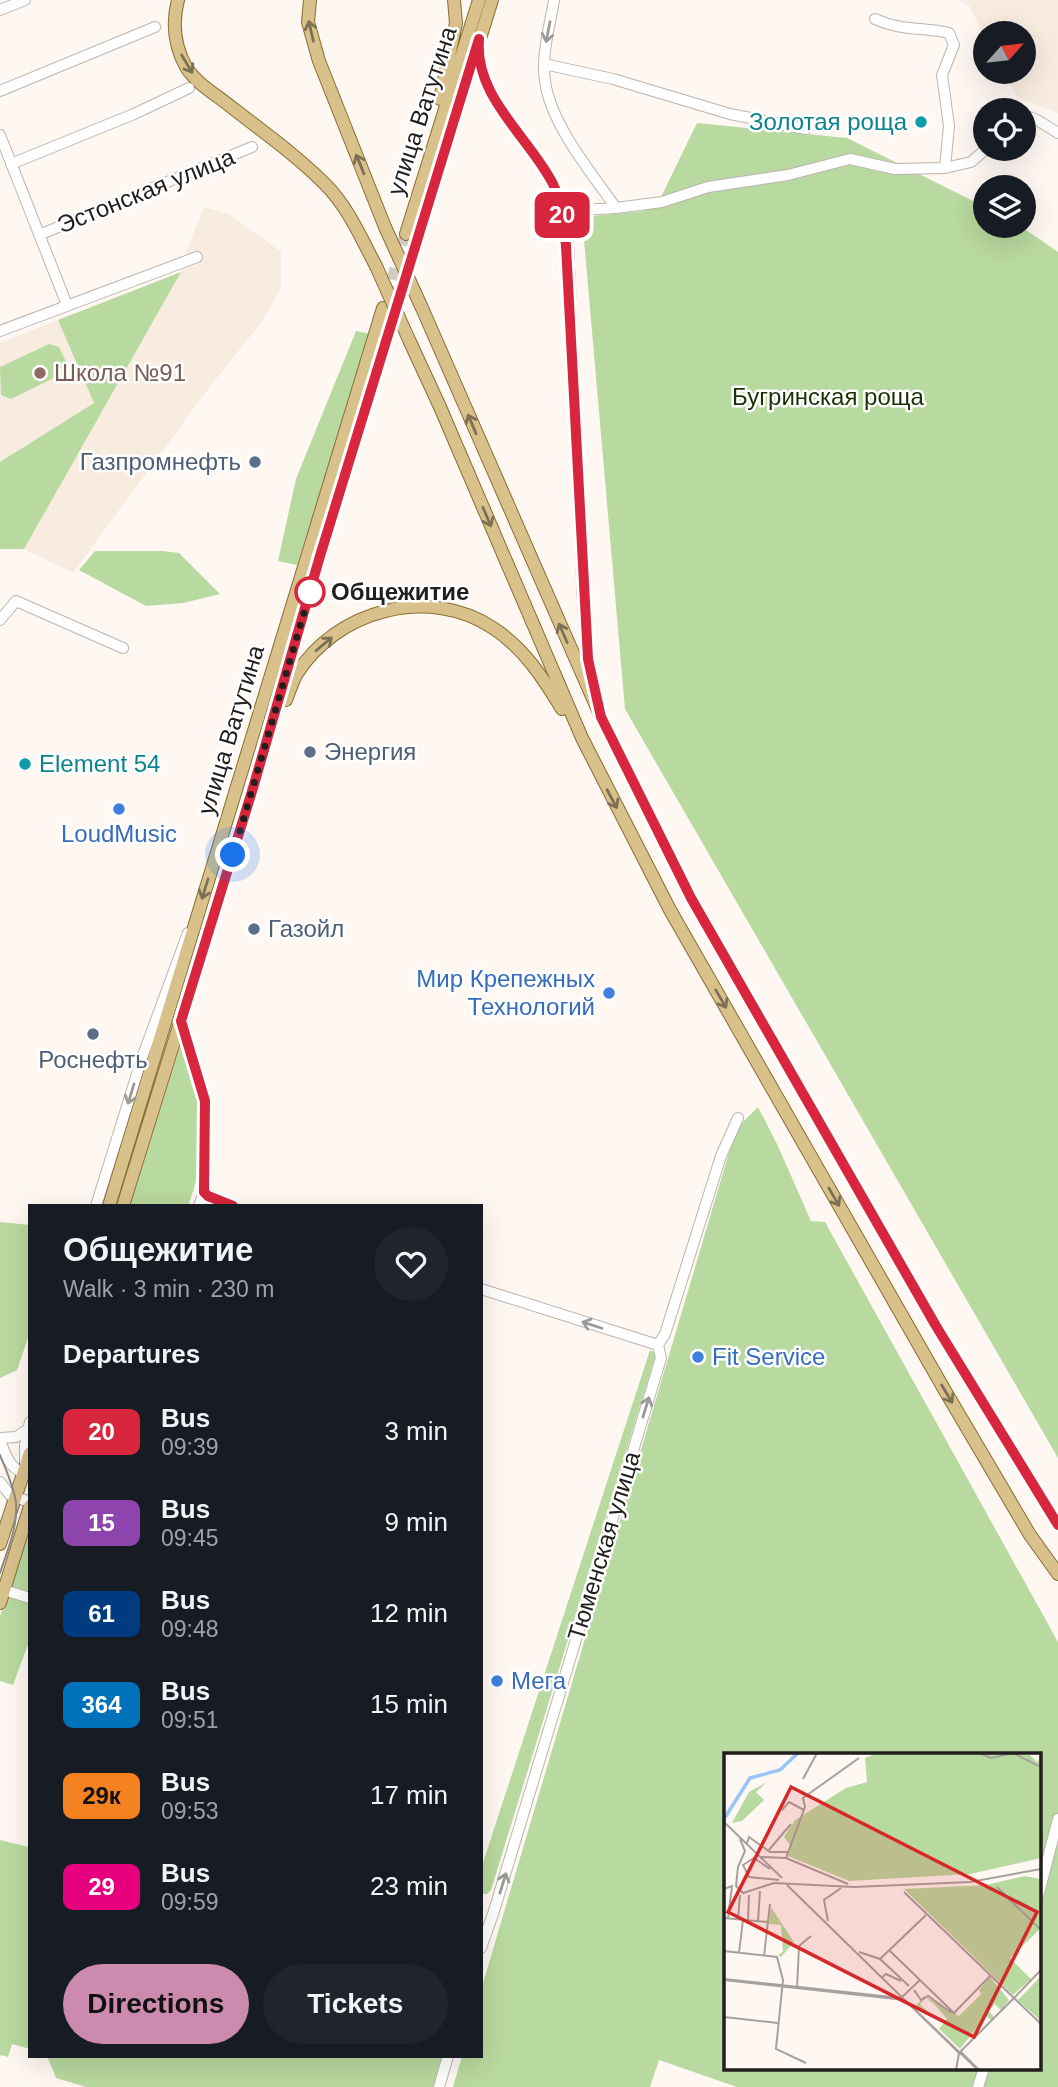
<!DOCTYPE html>
<meta charset="utf-8">
<style>
:root{--surface:#171b24;--page:#20242c;--text:#f1f3f6;--muted:#9ea1a6;--accent:#cc8bae}
body{margin:0;font-family:Arial,sans-serif;background:var(--page);color:var(--text);height:100vh;display:flex;flex-direction:column;font-size:26px;white-space:nowrap}
*{box-sizing:border-box;margin:0}
p{font-size:23px;color:var(--muted)}
.icon{flex:none;width:38px;height:38px;fill:none;stroke:currentColor;stroke-width:2;stroke-linecap:round;stroke-linejoin:round}
.map{position:relative;flex:1;overflow:hidden}
.details{position:absolute;left:28px;top:1204px;width:455px;height:854px;display:flex;flex-direction:column;background:var(--surface);border-radius:0px;box-shadow:0 7px 28px #0002}
.details>*{flex:none}
.badge{padding:0 14px;border-radius:10px;font-size:24px;line-height:46px}
.needle{width:46px;rotate:63deg}
.controls{position:absolute;left:973px;top:21px;display:grid;gap:14px}
.controls a{display:grid;place-items:center;width:63px;height:63px;border-radius:50%;background:var(--surface);box-shadow:0 7px 28px #0002;font-size:35px}
.you{position:absolute;width:35px;height:35px;margin:-18px;border:5px solid #fff;border-radius:50%;background:#1a73e8;box-shadow:0 0 0 10px #1a73e833}
.map>.badge{position:absolute;translate:-50% -50%;box-shadow:0 0 0 4px #fff}
h2{padding:0 35px;font-size:26px;line-height:63px}
.round{display:grid;place-items:center;flex:none;width:74px;height:74px;border-radius:37px;background:var(--page)}
.overview{display:flex;align-items:center;justify-content:space-between;height:119px;padding:0 35px}
h1{font-size:33px;font-weight:800;line-height:52px}
.cta{display:flex;gap:14px;margin-top:auto;padding:14px 35px}
.cta a{flex:1;height:80px;border-radius:42px;background:var(--accent);color:#111;font-size:28px;font-weight:800;line-height:80px;text-align:center}
.cta a+a{background:var(--page);color:var(--text)}
ul{padding:0;list-style:none}
li{display:flex;align-items:center;gap:21px;height:91px;padding:0 35px}
li div{flex:1}
li b{display:block;font-size:26px}
li em{font-style:normal}
li .badge{min-width:77px;font-weight:700;text-align:center}
.map>svg:first-child{display:block}
.built{fill:#f8ebe0}
.green{fill:#b8d99f;fill-rule:evenodd}
.lines{fill:none;stroke-linecap:round;stroke-linejoin:round}
.major-tunnel{stroke:#d2ccc7;stroke-width:12;stroke-dasharray:12 6;stroke-linecap:butt}
.minor-casing{stroke:#bbb5af;stroke-width:12}
.major-casing{stroke:#886d33;stroke-width:14}
.minor{stroke:#fff;stroke-width:10}
.major{stroke:#d9c18c;stroke-width:12}
.tram{stroke:#8e8a86;stroke-width:2}
.major-bridge-casing{stroke:#886d33;stroke-width:14;stroke-linecap:butt}
.major-bridge{stroke:#d9c18c;stroke-width:12}
.oneway{stroke:#7d7054}
.oneway2{stroke:#9b9a99}
.line-casing{stroke:#fff;stroke-width:16}
.line{stroke:#d7263d;stroke-width:10}
.walk{stroke:#211f1d;stroke-width:7;stroke-dasharray:0 12.6}
.culture-dot{fill:#0f9aa8;stroke:#fff;stroke-width:2.5}
.education-dot{fill:#8d6e63;stroke:#fff;stroke-width:2.5}
.service-dot{fill:#5c6f8a;stroke:#fff;stroke-width:2.5}
.stop-dot{fill:#fff;stroke:#d7263d;stroke-width:3.5}
.shop-dot{fill:#3f7fe0;stroke:#fff;stroke-width:2.5}
.labels{text-anchor:middle;stroke-width:5;stroke-linejoin:round;paint-order:stroke}
.street-label{font-size:24px;fill:#211f1d;stroke:#fff}
.culture-label{font-size:24px;fill:#0d838f;stroke:#fff;text-anchor:end}
.education-label{font-size:24px;fill:#785e54;stroke:#fff;text-anchor:start}
.park-label{font-size:24px;fill:#1c3006;stroke:#fff}
.service-label{font-size:24px;fill:#4e5e75;stroke:#fff;text-anchor:start}
.stop-label{font-size:24px;font-weight:bold;fill:#211f1d;stroke:#fff;text-anchor:start}
.shop-label{font-size:24px;fill:#366cbe;stroke:#fff;text-anchor:start}
.inset-river{fill:none;stroke:#98c5f8;stroke-width:3.5}
.inset-road{fill:none;stroke:#a6a19d;stroke-width:2}
.view{fill:#d62828;fill-opacity:0.15;stroke:#d62828;stroke-width:3.5}
.inset-edge{fill:none;stroke:#211f1d;stroke-width:3.5}
</style>
<div class="map">
<svg width="1058" height="2087" viewBox="0 0 1058 2087">
<rect width="100%" height="100%" fill="#fef7f2"/>
<path class="built" d="M959,0h99v113l-41,-16 -14,-25h21v-39h-39v4l-16,-31z
M204,207l25,7 52,38v35l-18,33 -58,73 -132,180 -49,-24 157,-277 6,-23z
M58,320l36,83 -94,59v-119z"/>
<path class="green" d="M697,123l150,15 138,69v19h35l38,26v1206l-433,-749 -43,-492 62,-6 17,-14z
M181,272l-157,277h-24v-87l94,-59 -36,-83z
M356,331l15,3 -74,231 -19,-4 18,-82z
M49,344l10,3 8,17 -5,10 -51,25 -10,-4 -1,-28z
M95,551h67l17,2 41,41 -37,9 -37,3 -67,-36z
M181,1044c4,12 10,24 14,36 11,40 8,88 -7,126h-58z
M758,1107l19,37 34,77 14,1 233,420v445h-321l-78,-27 -9,27h-197l9,-31h19v-66l255,-861zM726,1755h313v313h-313z
M0,1222l30,3v107l-13,38 -17,8z
M650,1350l6,4 -165,536 -4,4h-6v-25z
M30,1518v74l-20,-6z
M7,1595l23,6v38l-17,46 -13,-4v-65z
M0,1840l29,7 1,-5v207l-18,-5 -4,13 -6,-2 -2,1z
M47,2056h395l-9,31h-347l-30,-9z"/>
<g class="lines">
<path class="major-tunnel" d="M387,297l19,-63
M394,315l20,-64"/>
<defs>
<path id="minor" d="M554,0c-4,26 -13,54 -9,81 6,44 46,91 71,127
M0,10l25,-10
M875,19c26,12 48,8 74,14l5,12 -12,30 7,51 -4,42
M544,64l69,15 117,35 76,15
M0,91l155,-64
M1024,115l13,5 21,13
M0,135l67,170
M11,164l123,-50 55,-26
M562,211l54,-3 46,-6 46,-15 80,-12 62,-16 45,10 50,-1 26,-6 15,-13
M39,235l213,-88
M0,331l197,-74
M0,620l16,-19 107,47
M181,1021l24,80 -1,91 -5,14
M204,1192l4,4 25,10
M96,1206l46,-148 46,-125
M481,1289l177,56
M658,1345l7,-11 56,-178 17,-38
M0,1438l16,-1 11,-7
M0,1440c6,16 10,32 30,34
M25,1465v-20l5,-23
M0,1482l10,13 20,7
M4,1590l26,8
M1039,1893l19,-74
M481,1948l13,-37 167,-553 -3,-13
M439,2087l9,-31
M978,2087l6,-19"/>
<path id="major" d="M178,0c-6,23 -4,45 8,67 10,16 29,27 44,39 32,25 66,49 95,78 23,23 36,54 51,82
M310,0l-2,22 11,39 66,166
M479,39c-5,57 49,96 73,143 10,20 12,42 15,64l17,355 4,58 8,34
M440,99l16,-76 -2,-23
M406,234l73,-234
M414,251l78,-251
M422,308l179,409 90,181 245,428 122,199
M410,342l30,65 142,331 88,172 274,479 86,146 28,39
M286,700c3,-8 6,-17 10,-25 40,-65 133,-90 197,-47 31,20 50,50 69,81
M109,1206l274,-898
M123,1206l130,-418 67,-232 71,-231
M0,1544l30,-91
M0,1603l30,-97"/>
</defs>
<use href="#minor" class="minor-casing"/>
<use href="#major" class="major-casing"/>
<use href="#minor" class="minor"/>
<use href="#major" class="major"/>
<path class="tram" d="M0,1455c6,15 14,32 16,48 2,23 -9,49 -16,70"/>
<defs>
<path id="major-bridge" d="M385,227l37,81
M376,266l34,76"/>
</defs>
<use href="#major-bridge" class="major-bridge-casing"/>
<use href="#major-bridge" class="major-bridge"/>
</g>
<defs><path id="oneway-shaft" d="M-6 0H5M1.5-3L5.5 0L1.5 3" fill="none" stroke-width="1.6" stroke-linecap="round" stroke-linejoin="round" transform="scale(1.75)"/></defs>
<g class="oneway">
<use href="#oneway-shaft" transform="translate(311 31) rotate(-103)"/>
<use href="#oneway-shaft" transform="translate(187 64) rotate(59)"/>
<use href="#oneway-shaft" transform="translate(360 164) rotate(-112)"/>
<use href="#oneway-shaft" transform="translate(472 424) rotate(-113)"/>
<use href="#oneway-shaft" transform="translate(487 517) rotate(67)"/>
<use href="#oneway-shaft" transform="translate(563 633) rotate(-114)"/>
<use href="#oneway-shaft" transform="translate(324 644) rotate(-40)"/>
<use href="#oneway-shaft" transform="translate(612 799) rotate(62)"/>
<use href="#oneway-shaft" transform="translate(205 889) rotate(107)"/>
<use href="#oneway-shaft" transform="translate(721 999) rotate(60)"/>
<use href="#oneway-shaft" transform="translate(834 1197) rotate(60)"/>
<use href="#oneway-shaft" transform="translate(947 1394) rotate(59)"/>
</g>
<g class="oneway2">
<use href="#oneway-shaft" transform="translate(548 32) rotate(101)"/>
<use href="#oneway-shaft" transform="translate(131 1094) rotate(107)"/>
<use href="#oneway-shaft" transform="translate(592 1325) rotate(-162)"/>
<use href="#oneway-shaft" transform="translate(646 1407) rotate(-73)"/>
<use href="#oneway-shaft" transform="translate(503 1883) rotate(-73)"/>
</g>
<g class="lines">
<defs>
<path id="line" d="M233,1206l-25,-10 -4,-4 1,-91 -24,-80 72,-233 67,-232 159,-517c-5,57 48,96 73,143 10,20 12,42 14,64l21,394 1,19 13,58 90,181 245,428 122,199"/>
</defs>
<use href="#line" class="line-casing"/>
<use href="#line" class="line"/>
<path class="walk" d="M233,855l77,-263"/>
</g>
<g class="culture-dot">
<circle cx="921" cy="122" r="7"/>
<circle cx="25" cy="764" r="7"/>
</g>
<circle class="education-dot" cx="40" cy="373" r="7"/>
<g class="service-dot">
<circle cx="255" cy="462" r="7"/>
<circle cx="310" cy="752" r="7"/>
<circle cx="254" cy="929" r="7"/>
<circle cx="93" cy="1034" r="7"/>
</g>
<circle class="stop-dot" cx="310" cy="592" r="14"/>
<g class="shop-dot">
<circle cx="119" cy="809" r="7"/>
<circle cx="609" cy="993" r="7"/>
<circle cx="698" cy="1357" r="7"/>
<circle cx="497" cy="1681" r="7"/>
</g>
<g class="labels">
<g class="street-label">
<text transform="translate(422 111) rotate(-72)" y="8">улица Ватутина</text>
<text transform="translate(146 191) rotate(-22)" y="8">Эстонская улица</text>
<text transform="translate(231 730) rotate(-73)" y="8">улица Ватутина</text>
<text transform="translate(604 1546) rotate(-73)" y="8">Тюменская улица</text>
</g>
<g class="culture-label">
<text x="907" y="130">Золотая роща</text>
<text x="39" y="772" text-anchor="start">Element 54</text>
</g>
<g class="education-label">
<text x="54" y="381">Школа №91</text>
</g>
<g class="park-label">
<text x="828" y="405">Бугринская роща</text>
</g>
<g class="service-label">
<text x="241" y="470" text-anchor="end">Газпромнефть</text>
<text x="324" y="760">Энергия</text>
<text x="268" y="937">Газойл</text>
<text x="93" y="1068" text-anchor="middle">Роснефть</text>
</g>
<g class="stop-label">
<text x="331" y="600">Общежитие</text>
</g>
<g class="shop-label">
<text x="119" y="842" text-anchor="middle">LoudMusic</text>
<text x="595" y="987" text-anchor="end">Мир Крепежных<tspan x="595" dy="28">Технологий</tspan></text>
<text x="712" y="1365">Fit Service</text>
<text x="511" y="1689">Мега</text>
</g>
</g>
<g transform="translate(724 1753)">
<rect width="317" height="317" fill="#fef7f2"/>
<path d="M154,0h123l29,2 7,7 4,-6v102l-71,16 -121,7 -61,-25 3,-10 -7,-9 11,-17 51,-32 21,-6 -2,-24zM43,29l-11,10 8,8 -22,21 -10,2 17,-31zM301,123l16,3v49l-31,30 21,21 -18,16 -109,-106 82,-4zM47,154l23,35 -13,15 -3,-2 5,-3 -2,-27 -12,-1zM317,223v45l-23,-21zM266,224l19,23 -8,10 -6,-6 -6,7 5,6 -3,3 -5,-4 -26,33 -21,-20 8,-10 -12,-14 -9,-7 -6,6 7,7 -3,3 -8,-8 8,-10 35,20 22,-22 -2,-4z" fill="#b8d99f"/>
<path class="inset-river" d="M0,66l26,-41 30,-8 18,-17"/>
<path class="inset-road" d="M256,0l11,5 22,-5 28,14M79,26l14,-26M58,57l7,-8 15,8M0,69l58,56M16,86l5,12 -7,16 -2,19 7,7 31,-10 80,4 116,-5 71,-13M23,90l2,-6 21,15h19M44,98l23,-27M37,104l25,1 62,26M62,105l19,-51 -2,-9 56,-40M46,116l-16,-11 -11,7 6,12 30,3M63,132l172,168M273,134l44,43M0,136l8,-3 -4,32M180,139l110,106 27,-28M0,165l44,4M14,166l2,-24M24,167l1,-25M34,168l2,-30M104,168l-4,-21 17,-12M0,198l53,6 6,23 -7,69 30,14M166,198l65,63M135,199l21,7 29,27M15,200l4,-33M40,203l6,-52M156,206l46,-44M157,225l5,-4 15,7M0,226l177,19 19,-18M0,227l181,20 73,70M73,236l2,-43 12,-10M190,237l7,10 7,-4 24,17M230,260l36,-37M0,264l54,6M237,299l18,18M232,317l3,-17 55,-55 27,26"/>
<path class="view" d="M67,34l246,125 -63,125 -246,-125z"/>
<rect width="317" height="317" class="inset-edge"/>
</g>
</svg>
<div class="controls">
<a><svg class="needle" viewBox="-14 -14 28 28"><path d="M0-13l5 13h-10z" fill="#e53935"/><path d="M0 13l5-13h-10z" fill="#9ea1a6"/></svg></a>
<a><svg class="icon" aria-label="locate" viewBox="0 0 24 24"><circle cx="12" cy="12" r="6"/><path d="M12 2v4M12 18v4M2 12h4M18 12h4"/></svg></a>
<a><svg class="icon" aria-label="layers" viewBox="0 0 24 24"><path d="M12 4l9 5-9 5-9-5zM3 14l9 5 9-5"/></svg></a>
</div>
<div class="you" style="left:233px;top:855px"></div>
<b class="badge" style="left:562px;top:215px;background:#d7263d;color:#fff">20</b>
<section class="details">
<div class="overview"><div><h1>Общежитие</h1><p>Walk · 3 min · 230 m</p></div><a class="round"><svg class="icon" aria-label="heart" viewBox="0 0 24 24"><path d="M12 20l-8-8c-3-5 5-10 8-4 3-6 11-1 8 4z"/></svg></a></div>
<h2>Departures</h2>
<ul>
<li><span class="badge" style="background:#d7263d;color:#fff">20</span><div><b>Bus</b><p>09:39</p></div><em>3 min</em></li>
<li><span class="badge" style="background:#8e44ad;color:#fff">15</span><div><b>Bus</b><p>09:45</p></div><em>9 min</em></li>
<li><span class="badge" style="background:#003b80;color:#fff">61</span><div><b>Bus</b><p>09:48</p></div><em>12 min</em></li>
<li><span class="badge" style="background:#0072bc;color:#fff">364</span><div><b>Bus</b><p>09:51</p></div><em>15 min</em></li>
<li><span class="badge" style="background:#f58220;color:#111">29к</span><div><b>Bus</b><p>09:53</p></div><em>17 min</em></li>
<li><span class="badge" style="background:#e6007e;color:#fff">29</span><div><b>Bus</b><p>09:59</p></div><em>23 min</em></li>
</ul>
<div class="cta"><a>Directions</a><a>Tickets</a></div>
</section>
</div>
